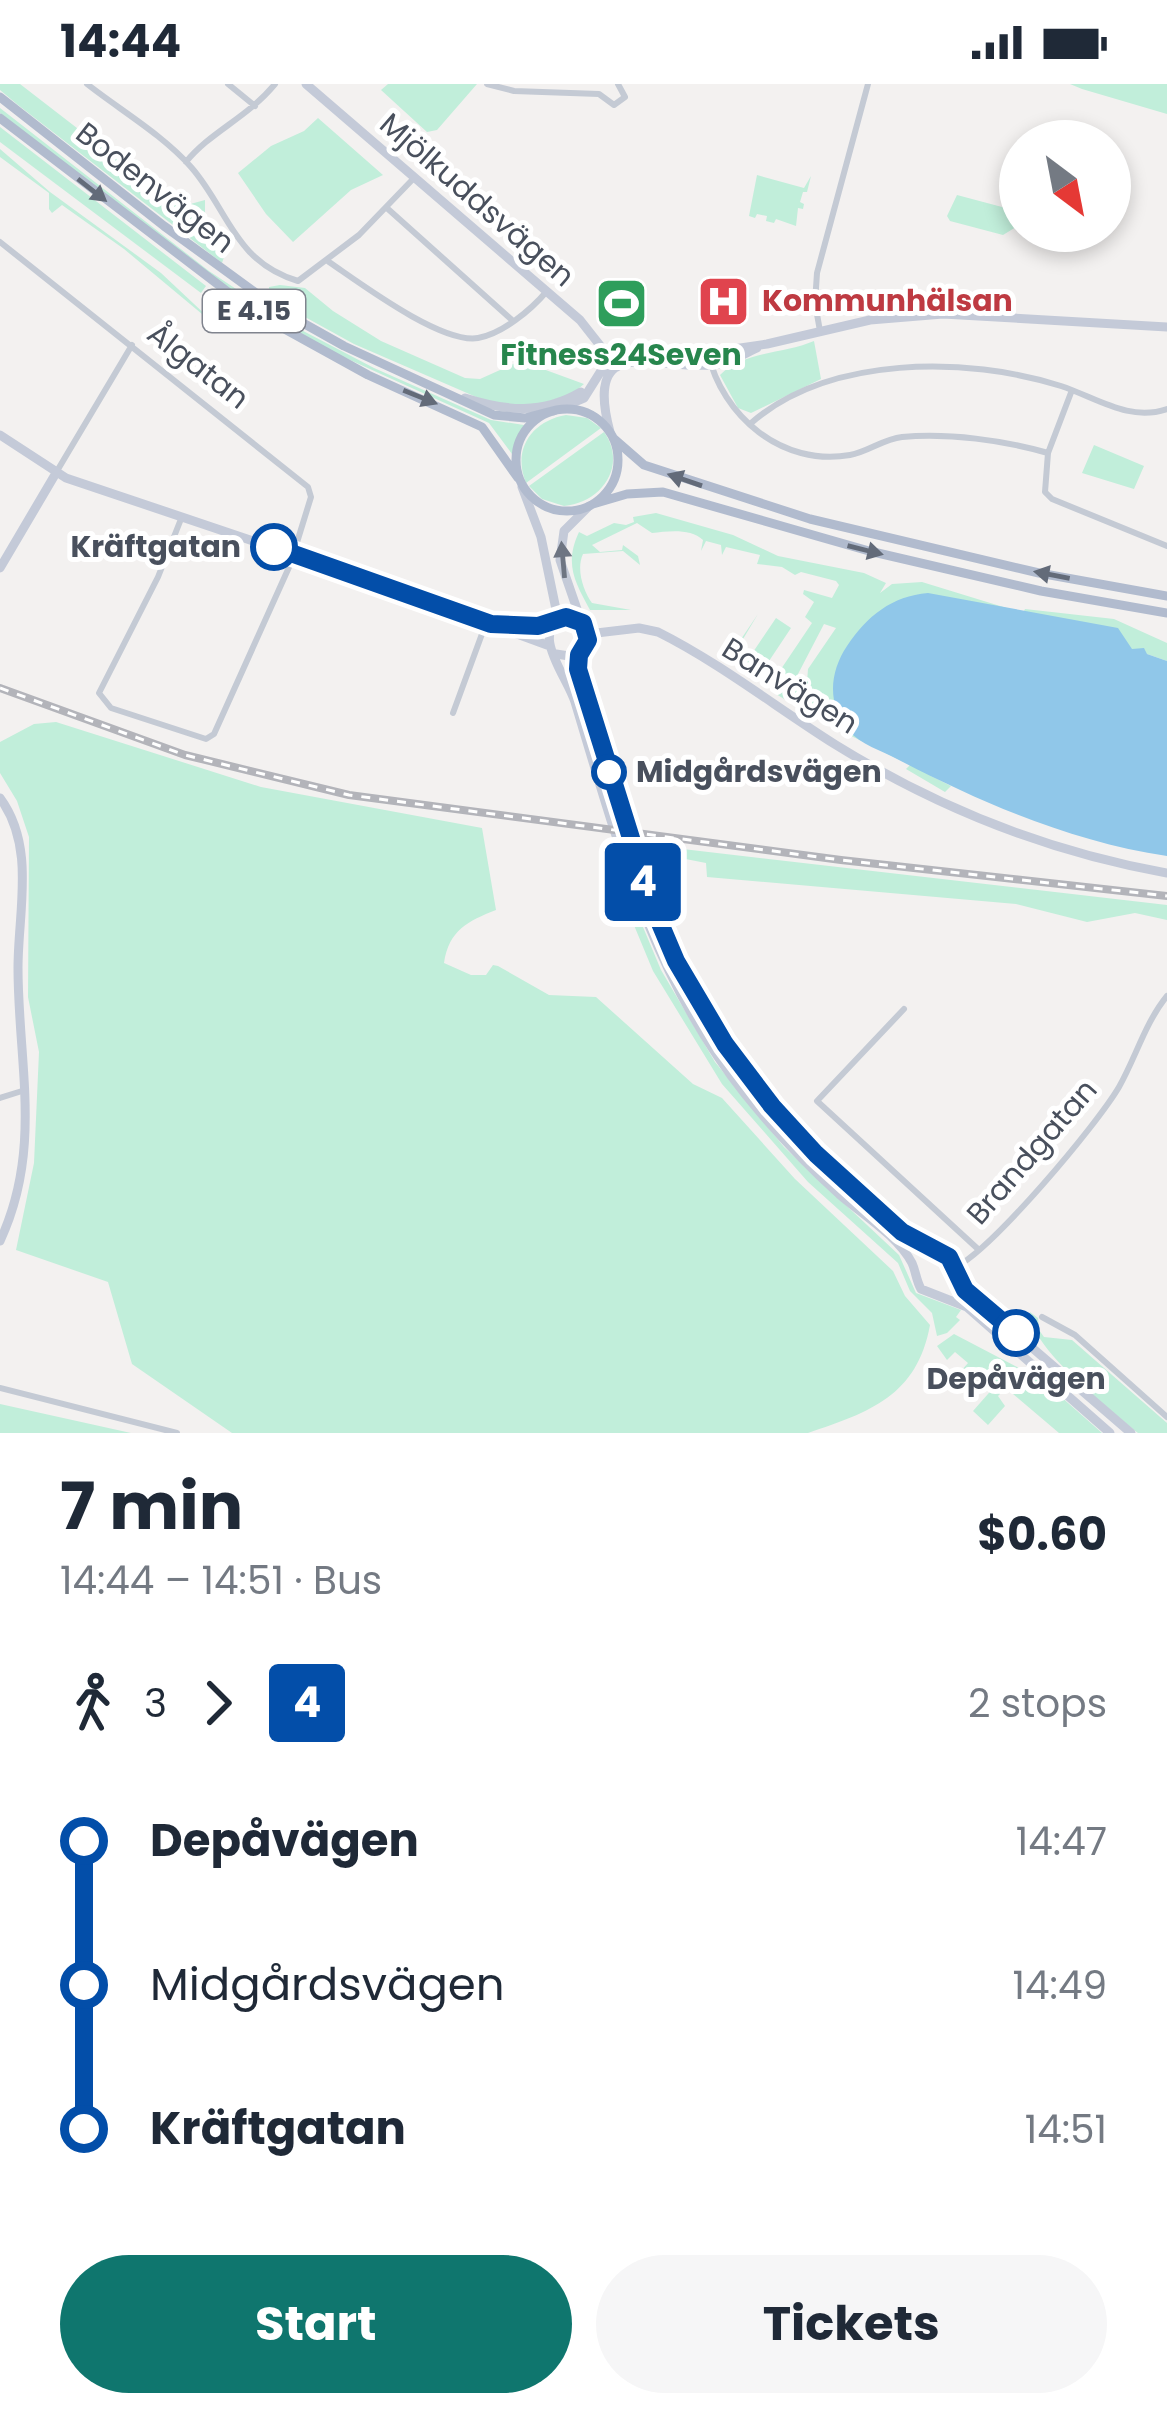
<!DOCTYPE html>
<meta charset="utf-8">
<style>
:root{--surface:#fff;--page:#f6f6f7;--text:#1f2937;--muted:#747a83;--accent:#0f766e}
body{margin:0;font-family:Poppins,sans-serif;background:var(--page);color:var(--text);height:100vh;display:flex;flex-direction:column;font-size:45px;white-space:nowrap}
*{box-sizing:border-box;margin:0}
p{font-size:39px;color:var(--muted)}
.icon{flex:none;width:66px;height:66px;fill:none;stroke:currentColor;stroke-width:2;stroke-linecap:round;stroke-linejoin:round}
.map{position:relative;height:1349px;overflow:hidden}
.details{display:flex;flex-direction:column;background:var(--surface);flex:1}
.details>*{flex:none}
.badge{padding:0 24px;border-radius:9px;font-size:42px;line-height:78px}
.needle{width:78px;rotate:148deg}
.fabs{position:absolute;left:999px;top:36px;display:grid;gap:24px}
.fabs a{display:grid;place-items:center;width:132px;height:132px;border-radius:50%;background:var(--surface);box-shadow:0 6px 18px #0003;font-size:60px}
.map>.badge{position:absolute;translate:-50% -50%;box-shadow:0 0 0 6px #fff}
.legs{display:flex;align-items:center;gap:18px;height:132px;padding:0 60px;font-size:39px}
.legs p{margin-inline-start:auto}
.head{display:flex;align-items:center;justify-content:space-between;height:204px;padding:0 60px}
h1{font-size:66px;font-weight:700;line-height:90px}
.cta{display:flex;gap:24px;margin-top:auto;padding:24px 60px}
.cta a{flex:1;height:138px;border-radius:72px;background:var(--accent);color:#fff;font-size:48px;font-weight:700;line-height:138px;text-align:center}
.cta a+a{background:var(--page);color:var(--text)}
ul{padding:0 60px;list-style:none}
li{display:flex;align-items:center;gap:42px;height:144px;font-size:45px}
li i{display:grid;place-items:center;width:18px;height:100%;margin:0 15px;background:currentColor}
li i::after{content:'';width:30px;height:30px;margin:-15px;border:9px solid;border-radius:50%;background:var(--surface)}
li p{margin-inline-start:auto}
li:first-child i{background:linear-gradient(#0000 50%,currentColor 0)}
li:last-child i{background:linear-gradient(currentColor 50%,#0000 0)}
.status{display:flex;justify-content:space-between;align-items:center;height:84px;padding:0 60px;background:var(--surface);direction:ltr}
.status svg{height:33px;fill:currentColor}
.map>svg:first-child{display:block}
.green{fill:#c1eeda}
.water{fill:#90c7e9}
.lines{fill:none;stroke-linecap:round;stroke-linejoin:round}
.street{stroke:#c4cad4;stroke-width:6}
.secondary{stroke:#c4cad8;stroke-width:9}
.primary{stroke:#b1bbce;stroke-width:9}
.rail-casing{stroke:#b3b4ba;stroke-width:8}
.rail{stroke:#fff;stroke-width:3;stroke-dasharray:9;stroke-linecap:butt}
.oneway{fill:#636b79}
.oneway2{fill:#6e7582}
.line-1-casing{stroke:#fff;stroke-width:27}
.line-1{stroke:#034ea9;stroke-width:18}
.stop-1-dot{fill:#fff;stroke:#034ea9;stroke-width:6}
.labels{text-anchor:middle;stroke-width:10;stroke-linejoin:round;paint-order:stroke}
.shield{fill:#fff;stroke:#80848e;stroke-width:3}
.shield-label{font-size:27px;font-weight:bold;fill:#49505d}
.street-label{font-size:30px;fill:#49505d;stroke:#fff}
.health-label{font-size:30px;font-weight:bold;fill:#be3a42;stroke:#fff;text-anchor:start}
.leisure-label{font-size:30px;font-weight:bold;fill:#27864d;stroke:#fff}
.stop-label{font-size:30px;font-weight:bold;fill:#49505d;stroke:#fff;text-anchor:end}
</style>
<div class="status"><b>14:44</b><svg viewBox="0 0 49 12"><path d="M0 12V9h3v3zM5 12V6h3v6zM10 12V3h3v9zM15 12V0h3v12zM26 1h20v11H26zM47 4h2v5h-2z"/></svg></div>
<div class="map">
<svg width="1167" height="1349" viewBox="0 0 1167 1349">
<rect width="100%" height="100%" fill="#f3f1f0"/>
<path class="green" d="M0,0h20l154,119 9,3 22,-6v19l20,35 -3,9 -204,-158 -18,-15z
M388,0h89l-40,46 -10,2 -46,-42z
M1070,0h97v30l-85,-25z
M0,24l209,163 77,51 88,46 117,52 33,5 -12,29 -23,-31 -161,-73 -104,-64 -224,-173z
M318,34l65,57 -32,15 -58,52 -27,-28 -28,-41 33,-27 33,-15z
M0,43l206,159 -5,7 -201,-151z
M0,65l50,43 111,81 49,46 -7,1 -1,-6 -78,-65 -62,-44 -10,8 -3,-4v-16l-49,-36z
M757,91l47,13 7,-12 -4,16h-4l-3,10 4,2 -1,5 -5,-1 -2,18 -20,-7 -2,4 -8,-2 1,-5 -10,-2 -2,4 -6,-2z
M957,111l60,16 -1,16 -13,8 -53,-14 -3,-5z
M280,201l25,3 28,23 48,30 84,37 15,1 51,-23 12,13 41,15 -12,10 -42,13 -40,-4 -136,-59 -49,-27 -36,-27v-3z
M814,257l7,38 -70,34 -13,-5 -18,-33c24,-24 64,-21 94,-34z
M566,331l21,3 14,10 -75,55c-14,-34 6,-62 40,-68z
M604,348c24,34 -3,71 -40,74l-22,-7 -13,-13z
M1094,361l50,21 -10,23 -52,-16z
M656,429l77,22 45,21 86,17 22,10 -6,10 12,-9 30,-2 101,31 2,-4 89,10 53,24v18l-20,-7 -216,122 20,10 -6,6 -39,-23 4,-4 -81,-40 -4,-12 -20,-5 3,-39 28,-41 -12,-4 -26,50 1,34 -28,-17 6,-9 -14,-10 1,-5 -12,-9 -3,5 -20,-13 1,-4 5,2 23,-34 -21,35 5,9h7l27,-40 15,10 -26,39 2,7 10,1 35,-52 -7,-6 9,-15 -11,-8 1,-4 28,8 7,-13 -3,-4 -35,-9 -6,3 -13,-8 -25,-3 3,-9 -34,-8 -4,8 -1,-10 -15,-4 -5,10 2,-11c-12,-12 -35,-9 -51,-7l-15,-10 -45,22 8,7 22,-2 1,-5 15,11 2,9 -17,-14 -40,3c-7,15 0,36 9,49l39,7h-41c-15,-28 -26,-46 -11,-78l8,4 27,-13 12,2 8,-3 -1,-5z
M56,638l205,65 221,41 14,82c-28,11 -47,20 -52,53l27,12h15l7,-10 5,1 51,29 47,2 97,87 29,14 73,81 98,92 12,25 25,29c-13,71 -60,87 -122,108h-576l-100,-69 -24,-82 -92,-32 18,-87 5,-111 -11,-55 1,-160 -12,-36 -17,-28v-31l34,-18z
M657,762l510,59v15l-32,-7 -48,9 -71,-18 -309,-27 -1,-14 -41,-8z
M617,781l44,105 54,92 69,85 115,108 17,38 45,17 -5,7 4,3 -13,13 -10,3 -5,-23 -22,-22 -12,-28 -90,-81 -86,-98 -69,-113 -39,-94 5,1 -4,-5z
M1030,1228l8,6 1,12 5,7 28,3 95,83v10h-29c-29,-25 -109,-86 -108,-121z
M954,1250l88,46 60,53h-43l-53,-45 -8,8 7,10 -17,19 -15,-14 22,-25 -27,-16 -4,3 -3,-2 7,-8 -13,-11 -8,8 -10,-14z
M0,1320l131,29h-131z"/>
<path class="water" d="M928,509l190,35 14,21 12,-1 3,6 20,7v195c-95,-14 -185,-53 -270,-97 -15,-8 -37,-15 -48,-28 -22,-26 -20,-58 -2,-85 20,-30 45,-50 81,-53z"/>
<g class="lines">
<path class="street" d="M87,0c33,26 76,51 104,83 37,42 43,95 107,114l61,-46 55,-57
M228,0l27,22
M487,0l27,7 85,3 15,11 11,-8 -7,-13
M186,78c24,-30 61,-44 89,-78
M388,125l124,111
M0,158l308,245 3,10 -21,68 -76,169 -8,5 -95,-31 -12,-15 59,-116 23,-58
M329,178c31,21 112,82 149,76 24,-4 53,-28 69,-47
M820,247l-5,-28 2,-30 51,-189
M708,269c14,63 74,114 142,102 18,-3 33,-16 52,-18 47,-4 101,3 146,16
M1072,306l-24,63 -3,39 7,7 115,47
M750,340c78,-69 217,-68 311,-38 36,12 68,36 106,23
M57,387l75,-126
M453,629l33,-90
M904,925l-87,92 162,149
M0,1014l22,-7
M956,1183c38,-20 140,-141 163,-180 17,-30 26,-64 48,-91
M1042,1233l33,18 92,82
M0,1304l177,45"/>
<path class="secondary" d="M306,0l274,236 37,47
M465,314c41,13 77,17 116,-6
M553,327l31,-13 22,-35 26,-13 60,5 75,-11 103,-24 73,-6 224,13
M610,348c-27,-101 45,-62 101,-67 17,-1 31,-10 46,-17
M0,351l66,43 324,109 157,58
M522,403l19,50 17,82
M0,484l56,-95
M581,537l-16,-4c-37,14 2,59 10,85 42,139 78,276 170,392 29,36 60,69 94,100 23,20 59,42 73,69 4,9 4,17 9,26l46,18 143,126
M503,542l48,-3
M588,550l51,-6 19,4c62,31 119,76 178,113 102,63 213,107 331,128
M556,570l20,3 12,-16 -28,-81 4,-29 24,-24
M579,571l1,21c51,167 91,326 215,457 33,35 69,70 107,99 14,11 34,15 48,26 9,7 9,22 15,32l166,143
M0,714c36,49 18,113 18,170 0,95 25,181 -18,273"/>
<path class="primary" d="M0,13l164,129 114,83 66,37 150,69 31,3 23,-6
M0,34l254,194 114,63 114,52 36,51
M516 376a51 51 0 1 1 102 0a51 51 0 1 1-102 0Z
M613,354l31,27 166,54 229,54 128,23
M593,420l34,-10 36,-2 206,59 172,40 126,22"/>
<defs>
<path id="rail" d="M0,604l185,67 164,40 492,65 326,36"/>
</defs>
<use href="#rail" class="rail-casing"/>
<use href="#rail" class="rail"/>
</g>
<defs><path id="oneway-solid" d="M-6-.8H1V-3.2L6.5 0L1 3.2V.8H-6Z" transform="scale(3)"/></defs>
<g class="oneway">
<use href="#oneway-solid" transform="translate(92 106) rotate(38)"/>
<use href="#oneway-solid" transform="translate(420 313) rotate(22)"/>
<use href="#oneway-solid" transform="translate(685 396) rotate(-161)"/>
<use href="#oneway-solid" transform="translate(865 466) rotate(14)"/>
<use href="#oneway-solid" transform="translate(1052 491) rotate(-169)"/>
</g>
<use class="oneway2" href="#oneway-solid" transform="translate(563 476) rotate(-95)"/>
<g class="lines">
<defs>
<path id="line-1" d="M274,463l217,77 47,2 28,-9 17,6 5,17 -9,15 -1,14 73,233 25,59 49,83 47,62 44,48 86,78 47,25 16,33 51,43"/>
</defs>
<use href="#line-1" class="line-1-casing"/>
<use href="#line-1" class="line-1"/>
</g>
<defs>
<symbol id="hospital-square" viewBox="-11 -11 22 22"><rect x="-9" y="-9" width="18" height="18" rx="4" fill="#e0444e" stroke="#fff"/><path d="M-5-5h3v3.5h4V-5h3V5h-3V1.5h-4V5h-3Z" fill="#fff"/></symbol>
<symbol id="stadium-square" viewBox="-11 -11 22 22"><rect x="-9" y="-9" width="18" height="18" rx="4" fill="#2e9e5b" stroke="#fff"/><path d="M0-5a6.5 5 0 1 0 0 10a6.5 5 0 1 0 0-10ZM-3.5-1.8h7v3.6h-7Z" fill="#fff"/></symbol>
</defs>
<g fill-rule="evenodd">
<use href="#hospital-square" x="694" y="188" width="59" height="59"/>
<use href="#stadium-square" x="592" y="190" width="59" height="59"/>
</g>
<g class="stop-1-dot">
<circle cx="274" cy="463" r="21"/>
<circle cx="609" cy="688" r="15"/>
<circle cx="1016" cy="1249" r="21"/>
</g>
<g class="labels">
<rect class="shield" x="203" y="206" width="102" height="42" rx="9"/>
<g class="shield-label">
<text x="254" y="236">E 4.15</text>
</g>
<g class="street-label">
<text transform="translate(155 104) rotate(38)" y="10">Bodenvägen</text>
<text transform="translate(477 116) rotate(41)" y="10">Mjölkuddsvägen</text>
<text transform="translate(198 282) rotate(38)" y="10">Ålgatan</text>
<text transform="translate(790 602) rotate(32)" y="10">Banvägen</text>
<text transform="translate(1032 1068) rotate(-49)" y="10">Brandgatan</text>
</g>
<g class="health-label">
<text x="762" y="227">Kommunhälsan</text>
</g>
<g class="leisure-label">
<text x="621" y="281">Fitness24Seven</text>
</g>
<g class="stop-label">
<text x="241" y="473">Kräftgatan</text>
<text x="636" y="698" text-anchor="start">Midgårdsvägen</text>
<text x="1016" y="1305" text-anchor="middle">Depåvägen</text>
</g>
</g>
</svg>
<div class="fabs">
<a><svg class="needle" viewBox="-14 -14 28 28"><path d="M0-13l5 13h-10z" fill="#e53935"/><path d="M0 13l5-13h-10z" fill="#747a83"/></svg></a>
</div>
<b class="badge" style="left:643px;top:798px;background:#034ea9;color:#fff">4</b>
</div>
<section class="details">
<div class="head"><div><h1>7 min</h1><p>14:44 – 14:51 · Bus</p></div><b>$0.60</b></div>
<div class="legs"><svg class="icon" aria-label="walk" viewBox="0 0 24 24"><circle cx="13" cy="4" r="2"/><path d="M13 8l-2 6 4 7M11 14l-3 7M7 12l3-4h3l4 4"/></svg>3<svg class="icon" aria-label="forward" viewBox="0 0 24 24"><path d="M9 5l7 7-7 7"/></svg><b class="badge" style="background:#034ea9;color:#fff">4</b><p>2 stops</p></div>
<ul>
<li><i style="color:#034ea9"></i><b>Depåvägen</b><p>14:47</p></li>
<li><i style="color:#034ea9"></i><span>Midgårdsvägen</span><p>14:49</p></li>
<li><i style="color:#034ea9"></i><b>Kräftgatan</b><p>14:51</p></li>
</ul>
<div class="cta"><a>Start</a><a>Tickets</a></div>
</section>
